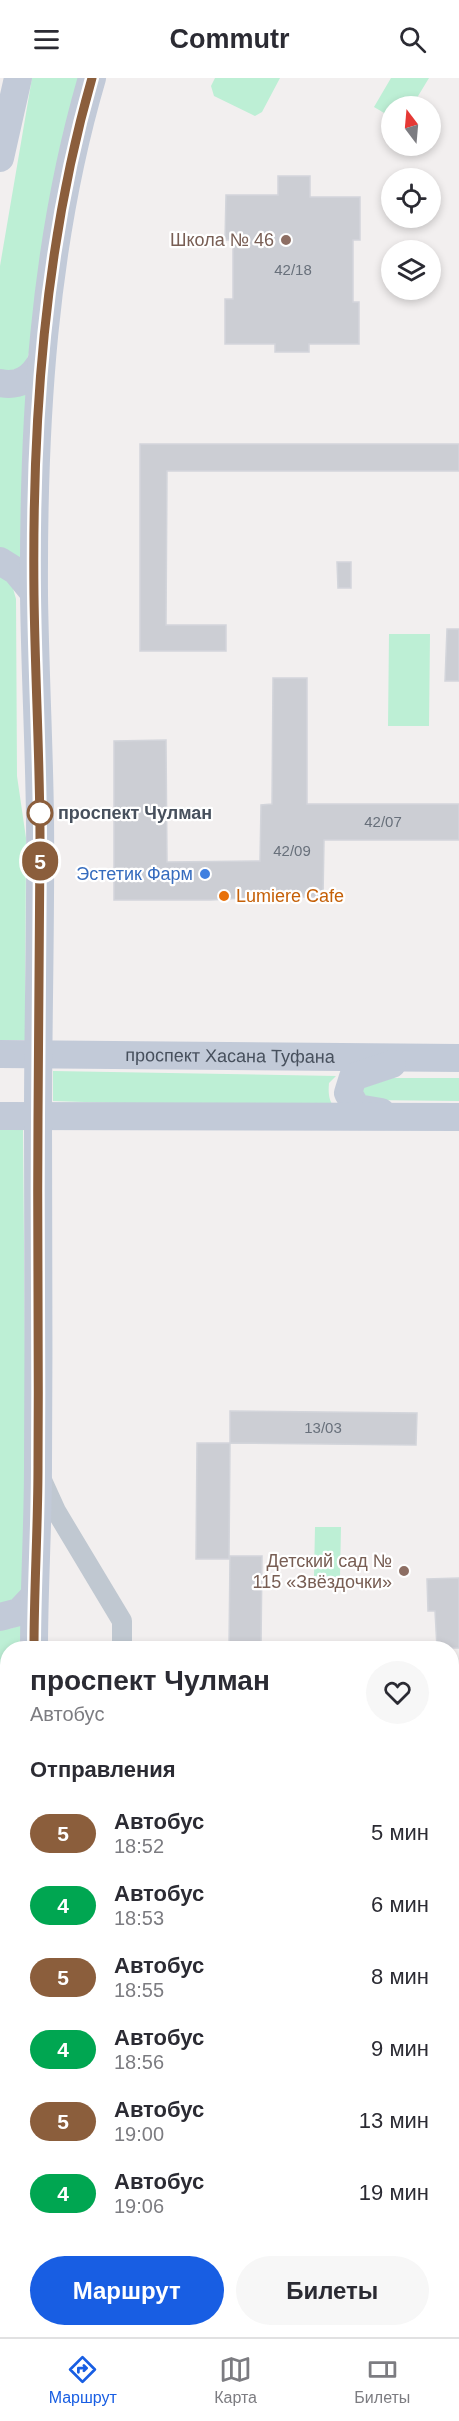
<!DOCTYPE html>
<html lang="ru">
<meta charset="utf-8">
<style>
:root{--surface:#fff;--page:#f7f7f7;--text:#2b2b33;--muted:#7c7c81;--line:#e1e1e2;--accent:#185ee3}
body{margin:0;font-family:Helvetica,sans-serif;background:var(--page);color:var(--text);height:100vh;display:flex;flex-direction:column;font-size:22px;white-space:nowrap}
*{box-sizing:border-box;margin:0}
p{font-size:20px;color:var(--muted)}
.icon{flex:none;width:33px;height:33px;fill:none;stroke:currentColor;stroke-width:2;stroke-linecap:round;stroke-linejoin:round}
.map{position:relative;flex:1;overflow:hidden}
.sheet{position:absolute;left:0px;top:1563px;width:459px;height:696px;display:flex;flex-direction:column;background:var(--surface);border-radius:24px 24px 0 0;box-shadow:0 3px 9px #0003}
.sheet>*{flex:none}
.badge{padding:0 12px;border-radius:20px;font-size:21px;line-height:39px}
.needle{width:39px;rotate:344deg}
.controls{position:absolute;left:381px;top:18px;display:grid;gap:12px}
.controls a{display:grid;place-items:center;width:60px;height:60px;border-radius:50%;background:var(--surface);box-shadow:0 3px 9px #0003;font-size:30px}
.map>.badge{position:absolute;translate:-50% -50%;box-shadow:0 0 0 3px #fff}
h2{padding:0 30px;font-size:22px;line-height:54px}
.round{display:grid;place-items:center;flex:none;width:63px;height:63px;border-radius:32px;background:var(--page)}
.headline{display:flex;align-items:center;justify-content:space-between;height:102px;padding:0 30px}
h1{font-size:28px;font-weight:700;line-height:45px}
.button{display:flex;gap:12px;margin-top:auto;padding:12px 30px}
.button a{flex:1;height:69px;border-radius:36px;background:var(--accent);color:#fff;font-size:24px;font-weight:700;line-height:69px;text-align:center}
.button a+a{background:var(--page);color:var(--text)}
ul{padding:0;list-style:none}
li{display:flex;align-items:center;gap:18px;height:72px;padding:0 30px}
li div{flex:1}
li b{display:block;font-size:22px}
li em{font-style:normal}
li .badge{min-width:66px;font-weight:700;text-align:center}
header{display:flex;justify-content:space-between;align-items:center;height:78px;padding:0 30px;background:var(--surface);font-size:27px;font-weight:700}
.tabs{display:flex;justify-content:space-around;align-items:center;height:84px;border-top:2px solid var(--line);background:var(--surface);font-size:16px;color:var(--muted)}
.tabs a{display:grid;justify-items:center;gap:3px}
.tabs .selected{color:var(--accent)}
.map>svg:first-child{display:block}
.green{fill:#bdefd5}
.building{fill:#ccced4;stroke:#d3d5db;stroke-width:1.5}
.lines{fill:none;stroke-linecap:round;stroke-linejoin:round}
.street{stroke:#c0c8d1;stroke-width:20}
.secondary{stroke:#c2cad8;stroke-width:28}
.line-casing{stroke:#fff;stroke-width:14}
.line{stroke:#8b5e3c;stroke-width:9}
.education-dot{fill:#8d6e63;stroke:#fff;stroke-width:2}
.stop-dot{fill:#fff;stroke:#8b5e3c;stroke-width:3}
.shop-dot{fill:#3f7fe0;stroke:#fff;stroke-width:2}
.food-dot{fill:#e8710a;stroke:#fff;stroke-width:2}
.labels{text-anchor:middle;stroke-width:4.5;stroke-linejoin:round;paint-order:stroke}
.number-label{font-size:15px;fill:#68707b}
.education-label{font-size:18px;fill:#785e54;stroke:#fff;text-anchor:end}
.stop-label{font-size:18px;font-weight:bold;fill:#47505d;stroke:#fff;text-anchor:start}
.shop-label{font-size:18px;fill:#366cbe;stroke:#fff;text-anchor:end}
.food-label{font-size:18px;fill:#c56008;stroke:#fff;text-anchor:start}
.street-label{font-size:18px;fill:#47505d;stroke:#fff}
</style>
<header><svg class="icon" aria-label="menu" viewBox="0 0 24 24"><path d="M4 6h16M4 12h16M4 18h16"/></svg>Commutr<svg class="icon" aria-label="search" viewBox="0 0 24 24"><circle cx="10" cy="10" r="6"/><path d="M15 15l6 6"/></svg></header>
<div class="map">
<svg width="459" height="2259" viewBox="0 0 459 2259">
<rect width="100%" height="100%" fill="#f2efef"/>
<path class="green" d="M32,0h50l-43,238 -14,51 -21,5 -4,-3v-103z
M215,0h65l-18,34 -7,4 -41,-20 -3,-10z
M391,0h38l-17,28h-20l-1,11 -17,-10z
M30,312l-6,172 -24,-13v-154z
M0,496l12,11 4,14 1,177 9,62 -1,202h-25z
M389,556h41l-1,92h-41z
M53,993l283,5 -7,7c-1,12 0,18 7,27l-283,-9z
M375,1000h84v23l-91,-1 -6,-10 1,-5z
M0,1051h23l4,453 -4,12 -23,12z
M315,1449h26l-1,50 -26,-1z
M25,1542v28h-17l-1,512 -7,-2v-528l13,-2z
M0,2108l7,6 1,138h6v7h-14z"/>
<path class="building" d="M278,98h32v21h50v43h-7v62h6v42h-50v8h-34v-8h-50v-45h8v-59h-8l1,-45h52z
M140,366h319v27h-292l-1,154h60v26h-86z
M337,484h14v26h-13z
M447,551h12v52h-14z
M273,600h34v126h152v36h-135l-1,57h-63l-49,3h-97v-159l52,-1 1,122 93,-1 1,-56 11,-1z
M230,1333l187,2 -1,32 -186,-2z
M197,1365h33l-1,116h-33z
M230,1478h32l-1,92h-32z
M459,1500v70h-22l-2,-37h-7l-1,-32z"/>
<g class="lines">
<path class="street" d="M41,1400l15,33 66,110v27"/>
<g class="secondary">
<path d="M0,80l18,-80"/>
<path d="M0,305c19,4 32,-5 41,-21"/>
<path d="M0,483l16,10 18,22"/>
<path id="s1" d="M0,976l459,4"/>
<path d="M381,1034l-24,-4 -9,-15 5,-16 39,-13"/>
<path d="M0,1038l459,1"/>
<path d="M0,1539l19,-5 15,-16"/>
<path d="M34,1570c0,-60 4,-121 4,-182 1,-116 0,-232 0,-348 0,-100 3,-201 2,-301 -1,-74 -5,-148 -6,-222 -1,-173 9,-350 58,-517"/>
<path d="M0,2095l8,3"/>
<path d="M33,2252v7"/>
</g>
</g>
<g class="lines">
<defs>
<path id="line" d="M34,1570c0,-60 4,-121 4,-182 1,-116 -1,-232 0,-348 0,-92 2,-185 2,-277 0,-82 -5,-164 -6,-246 -2,-173 10,-350 58,-517"/>
</defs>
<use href="#line" class="line-casing"/>
<use href="#line" class="line"/>
</g>
<g class="education-dot">
<circle cx="286" cy="162" r="6"/>
<circle cx="404" cy="1493" r="6"/>
</g>
<circle class="stop-dot" cx="40" cy="735" r="12"/>
<circle class="shop-dot" cx="205" cy="796" r="6"/>
<circle class="food-dot" cx="224" cy="818" r="6"/>
<g class="labels">
<g class="number-label">
<text x="293" y="197">42/18</text>
<text x="383" y="749">42/07</text>
<text x="292" y="778">42/09</text>
<text x="323" y="1355">13/03</text>
</g>
<g class="education-label">
<text x="274" y="168">Школа № 46</text>
<text x="392" y="1489">Детский сад №<tspan x="392" dy="21">115 «Звёздочки»</tspan></text>
</g>
<g class="stop-label">
<text x="58" y="741">проспект Чулман</text>
</g>
<g class="shop-label">
<text x="193" y="802">Эстетик Фарм</text>
</g>
<g class="food-label">
<text x="236" y="824">Lumiere Cafe</text>
</g>
<g class="street-label">
<text dy="6" stroke="none"><textPath href="#s1" startOffset="230">проспект Хасана Туфана</textPath></text>
</g>
</g>
</svg>
<div class="controls">
<a><svg class="needle" viewBox="-14 -14 28 28"><path d="M0-13l5 13h-10z" fill="#e53935"/><path d="M0 13l5-13h-10z" fill="#7c7c81"/></svg></a>
<a><svg class="icon" aria-label="locate" viewBox="0 0 24 24"><circle cx="12" cy="12" r="6"/><path d="M12 2v4M12 18v4M2 12h4M18 12h4"/></svg></a>
<a><svg class="icon" aria-label="layers" viewBox="0 0 24 24"><path d="M12 4l9 5-9 5-9-5zM3 14l9 5 9-5"/></svg></a>
</div>
<b class="badge" style="left:40px;top:783px;background:#8b5e3c;color:#fff">5</b>
<section class="sheet">
<div class="headline"><div><h1>проспект Чулман</h1><p>Автобус</p></div><a class="round"><svg class="icon" aria-label="heart" viewBox="0 0 24 24"><path d="M12 20l-8-8c-3-5 5-10 8-4 3-6 11-1 8 4z"/></svg></a></div>
<h2>Отправления</h2>
<ul>
<li><span class="badge" style="background:#8b5e3c;color:#fff">5</span><div><b>Автобус</b><p>18:52</p></div><em>5 мин</em></li>
<li><span class="badge" style="background:#00a651;color:#fff">4</span><div><b>Автобус</b><p>18:53</p></div><em>6 мин</em></li>
<li><span class="badge" style="background:#8b5e3c;color:#fff">5</span><div><b>Автобус</b><p>18:55</p></div><em>8 мин</em></li>
<li><span class="badge" style="background:#00a651;color:#fff">4</span><div><b>Автобус</b><p>18:56</p></div><em>9 мин</em></li>
<li><span class="badge" style="background:#8b5e3c;color:#fff">5</span><div><b>Автобус</b><p>19:00</p></div><em>13 мин</em></li>
<li><span class="badge" style="background:#00a651;color:#fff">4</span><div><b>Автобус</b><p>19:06</p></div><em>19 мин</em></li>
</ul>
<div class="button"><a>Маршрут</a><a>Билеты</a></div>
</section>
</div>
<nav class="tabs">
<a class="selected"><svg class="icon" aria-label="directions" viewBox="0 0 24 24"><path d="M12 3l9 9-9 9-9-9zM9 14v-3h6M13 9l2 2-2 2"/></svg>Маршрут</a>
<a><svg class="icon" aria-label="map" viewBox="0 0 24 24"><path d="M3 6l6-2 6 2 6-2v14l-6 2-6-2-6 2zM9 4v14M15 6v14"/></svg>Карта</a>
<a><svg class="icon" aria-label="tickets" viewBox="0 0 24 24"><path d="M3 7h18v10H3zM15 7v10"/></svg>Билеты</a>
</nav>
